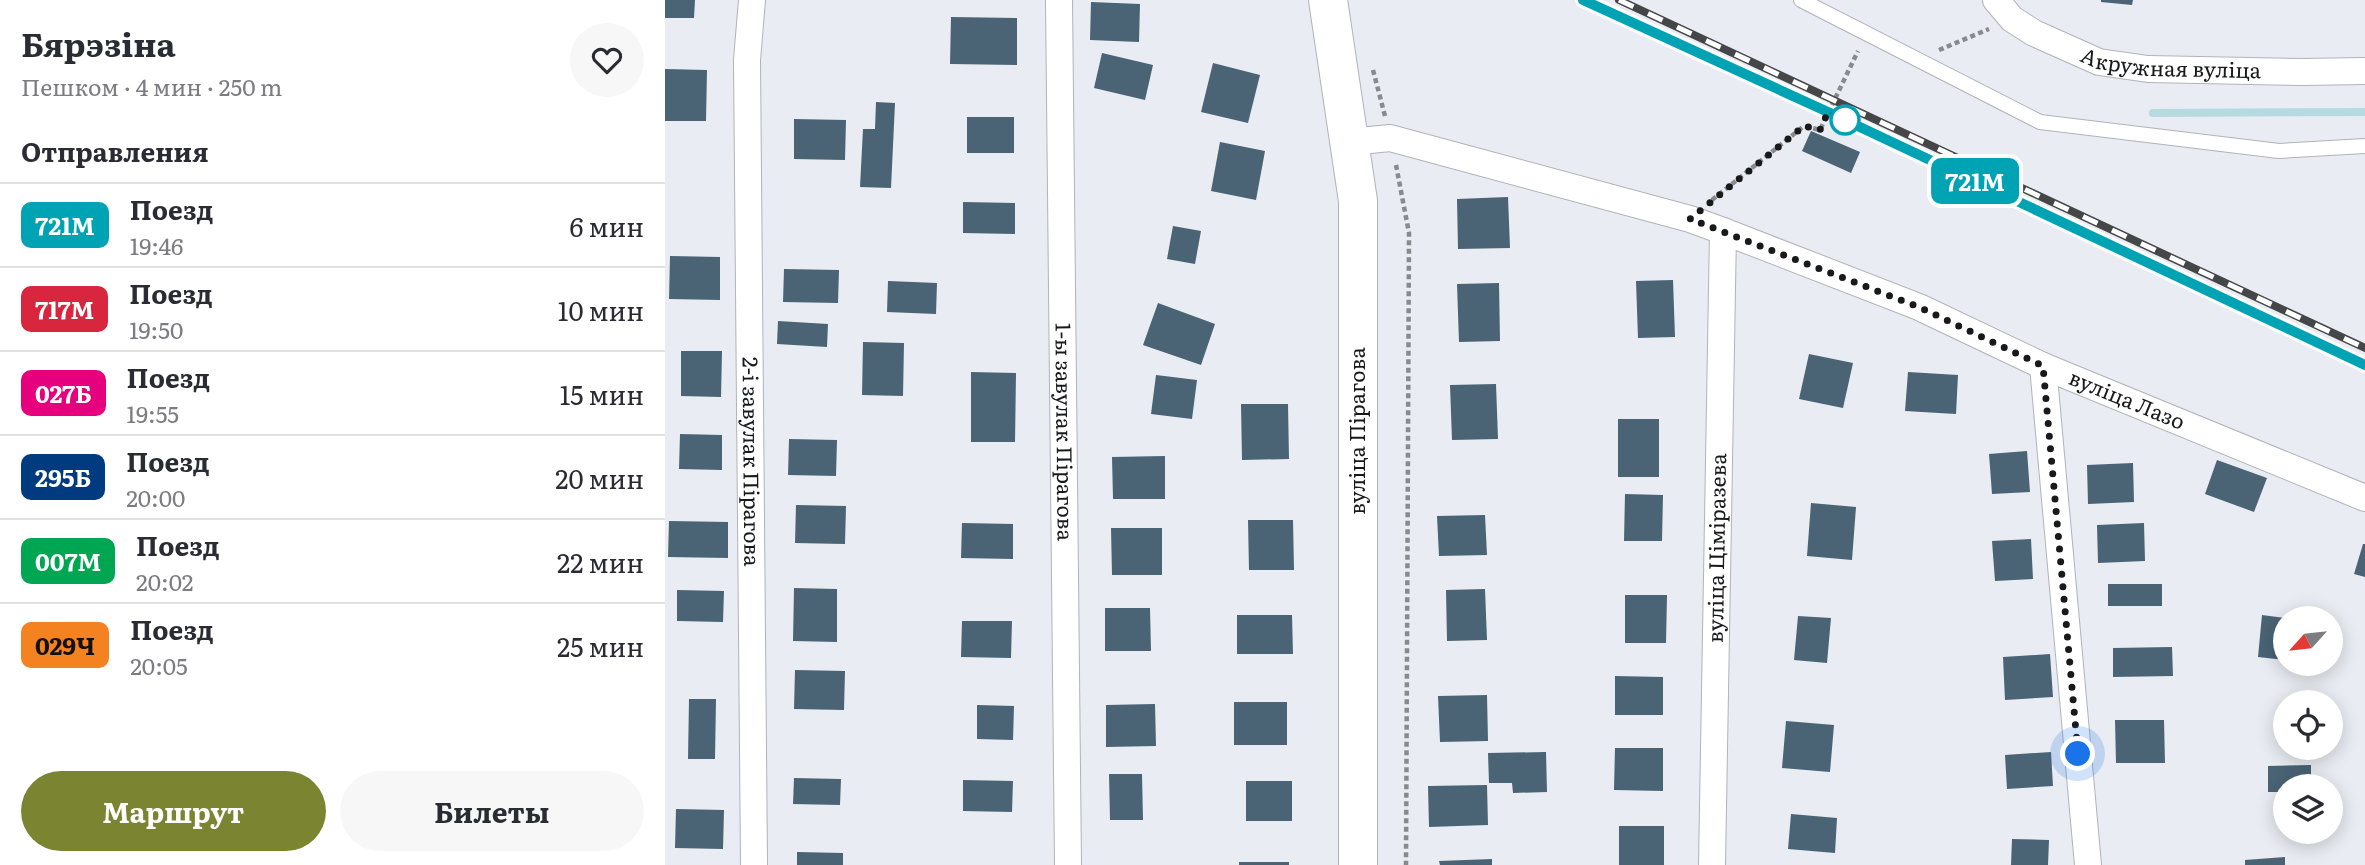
<!DOCTYPE html>
<html lang="ru">
<meta charset="utf-8">
<style>
:root{--surface:#fff;--page:#f7f7f7;--text:#2b2b33;--muted:#7c7c81;--line:#e1e1e2;--accent:#7b8531}
body{margin:0;font-family:Literata,serif;background:var(--page);color:var(--text);height:100vh;display:flex;flex-direction:column;font-size:26px;white-space:nowrap}
*{box-sizing:border-box;margin:0}
p{font-size:23px;color:var(--muted)}
.icon{flex:none;width:38px;height:38px;fill:none;stroke:currentColor;stroke-width:2;stroke-linecap:round;stroke-linejoin:round}
.map{position:relative;flex:1;overflow:hidden}
.panel{display:flex;flex-direction:column;background:var(--surface);width:665px}
.panel>*{flex:none}
.badge{padding:0 14px;border-radius:10px;font-size:24px;line-height:46px}
.needle{width:46px;rotate:243deg}
.fabs{position:absolute;left:1608px;top:606px;display:grid;gap:14px}
.fabs a{display:grid;place-items:center;width:70px;height:70px;border-radius:50%;background:var(--surface);box-shadow:0 4px 18px #0003;font-size:35px}
.you{position:absolute;width:35px;height:35px;margin:-18px;border:5px solid #fff;border-radius:50%;background:#1a73e8;box-shadow:0 0 0 10px #1a73e833}
.map>.badge{position:absolute;translate:-50% -50%;box-shadow:0 0 0 4px #fff}
h2{padding:0 21px;font-size:26px;line-height:63px}
.round{display:grid;place-items:center;flex:none;width:74px;height:74px;border-radius:37px;background:var(--page)}
.summary{display:flex;align-items:center;justify-content:space-between;height:119px;padding:0 21px}
h1{font-size:33px;font-weight:700;line-height:52px}
.action{display:flex;gap:14px;margin-top:auto;padding:14px 21px}
.action a{flex:1;height:80px;border-radius:42px;background:var(--accent);color:#fff;font-size:28px;font-weight:700;line-height:80px;text-align:center}
.action a+a{background:var(--page);color:var(--text)}
ul{padding:0;list-style:none}
li{display:flex;align-items:center;gap:21px;height:84px;padding:0 21px;border-top:2px solid var(--line)}
li div{flex:1}
li b{display:block;font-size:26px}
li em{font-style:normal}
li .badge{min-width:77px;font-weight:700;text-align:center}
main{display:flex;flex:1;min-height:0}
.map>svg:first-child{display:block}
.lines{fill:none;stroke-linecap:round;stroke-linejoin:round}
.stream{stroke:#b5dbe1;stroke-width:8}
.building{fill:#4a6375}
.lane-casing{stroke:#b1b3b9;stroke-width:16}
.street-casing{stroke:#b1b3b9;stroke-width:28}
.secondary-casing{stroke:#b1b3b9;stroke-width:40}
.path{stroke:#888a8e;stroke-width:4.5;stroke-dasharray:5 3.5;stroke-linecap:butt}
.lane{stroke:#fff;stroke-width:14}
.street{stroke:#fff;stroke-width:26}
.secondary{stroke:#fff;stroke-width:38}
.rail-casing{stroke:#444648;stroke-width:8}
.rail{stroke:#fff;stroke-width:5;stroke-dasharray:16;stroke-linecap:butt}
.line-casing{stroke:#fff;stroke-width:16}
.line{stroke:#00a3b4;stroke-width:10}
.walk{stroke:#18191b;stroke-width:7;stroke-dasharray:0 12.6}
.stop-dot{fill:#fff;stroke:#00a3b4;stroke-width:3.5}
.labels{text-anchor:middle;stroke-width:7;stroke-linejoin:round;paint-order:stroke}
.street-label{font-size:21px;fill:#18191b;stroke:#fff}
</style>
<main>
<section class="panel">
<div class="summary"><div><h1>Бярэзіна</h1><p>Пешком · 4 мин · 250 m</p></div><a class="round"><svg class="icon" aria-label="heart" viewBox="0 0 24 24"><path d="M12 20l-8-8c-3-5 5-10 8-4 3-6 11-1 8 4z"/></svg></a></div>
<h2>Отправления</h2>
<ul>
<li><span class="badge" style="background:#00a3b4;color:#fff">721М</span><div><b>Поезд</b><p>19:46</p></div><em>6 мин</em></li>
<li><span class="badge" style="background:#d7263d;color:#fff">717М</span><div><b>Поезд</b><p>19:50</p></div><em>10 мин</em></li>
<li><span class="badge" style="background:#e6007e;color:#fff">027Б</span><div><b>Поезд</b><p>19:55</p></div><em>15 мин</em></li>
<li><span class="badge" style="background:#003b80;color:#fff">295Б</span><div><b>Поезд</b><p>20:00</p></div><em>20 мин</em></li>
<li><span class="badge" style="background:#00a651;color:#fff">007М</span><div><b>Поезд</b><p>20:02</p></div><em>22 мин</em></li>
<li><span class="badge" style="background:#f58220;color:#111">029Ч</span><div><b>Поезд</b><p>20:05</p></div><em>25 мин</em></li>
</ul>
<div class="action"><a>Маршрут</a><a>Билеты</a></div>
</section>
<div class="map">
<svg width="1700" height="865" viewBox="0 0 1700 865">
<rect width="100%" height="100%" fill="#e9ecf2"/>
<g class="lines">
<path class="stream" d="M1488,113l212,-1"/>
</g>
<path class="building" d="M0,0h30l-1,18h-29z
M1436,0h32l-1,5 -31,-3z
M426,2l49,2 -1,38 -49,-2z
M286,17l66,1v47l-67,-1z
M437,53l51,12 -8,35 -51,-12z
M548,63l47,12 -12,48 -47,-11z
M0,69l42,1 -1,51h-41z
M211,102l19,1 -4,85 -31,-1 3,-58h12z
M302,117h47v36h-47z
M129,119l52,1 -1,40 -51,-1z
M1146,131l49,21 -9,21 -49,-22z
M555,142l45,9 -9,49 -45,-9z
M843,197l2,51 -52,1 -1,-50z
M298,202l52,1v31l-52,-1z
M508,226l28,5 -6,33 -28,-5z
M5,256l50,1v43l-51,-1z
M119,269l55,1 -1,33 -55,-1z
M1008,280l2,57 -37,1 -2,-57z
M223,281l49,2 -1,31 -49,-2z
M834,283l1,58 -41,1 -2,-58z
M493,303l57,21 -14,41 -58,-20z
M113,321l50,3 -1,23 -50,-3z
M198,342l41,1 -1,53 -41,-1z
M16,351h41l-1,46 -40,-1z
M1144,354l44,9 -10,45 -44,-9z
M306,372l45,1 -1,69h-44z
M1243,372l50,3 -2,39 -51,-3z
M491,375l41,5 -5,39 -41,-5z
M831,384l2,55 -46,1 -2,-55z
M576,404h47l1,55 -47,1z
M953,419h41v58h-41z
M15,434l42,1v35l-43,-1z
M124,439l48,1 -1,36 -48,-1z
M1362,451l3,41 -38,2 -3,-40z
M500,456v43h-52l-1,-42z
M1552,460l50,18 -13,34 -49,-18z
M1468,463l1,39 -46,2 -1,-39z
M960,494l38,1 -1,46h-38z
M1146,503l45,4 -4,53 -45,-4z
M131,505l50,1 -1,38 -50,-1z
M820,515l2,40 -48,1 -2,-40z
M583,520h45l1,50h-45z
M4,521l59,1v36l-60,-1z
M297,523l51,1v35l-52,-1z
M1479,523l1,38 -47,2 -1,-38z
M446,528h51v47h-50z
M1366,539l2,40 -38,2 -3,-40z
M1698,544h2v33l-11,-3z
M1443,584h54v22h-54z
M129,588l43,1v53l-44,-1z
M820,589l2,51 -40,1 -1,-51z
M12,590l47,1 -1,31 -46,-1z
M960,595h42l-1,48h-41z
M440,608h45l1,43h-46z
M572,615h55l1,39h-56z
M1597,615l23,3v42l-27,-3z
M1133,616l33,2 -4,45 -33,-3z
M297,621h50l-1,37 -50,-1z
M1507,647l1,29 -60,1v-29z
M1385,654l3,43 -48,3 -2,-43z
M130,670l50,1 -1,39 -50,-1z
M950,676l48,1v38h-48z
M822,695l1,46 -48,1 -2,-46z
M24,699h27l-1,60h-27z
M569,702h53v43h-53z
M490,704l1,42 -50,1v-42z
M312,705l37,1 -1,34 -36,-1z
M1450,720h49l1,43h-49z
M1121,721l48,4 -4,47 -48,-4z
M950,748h48v43l-49,-1z
M881,752l1,40 -34,1 -1,-10h-23l-1,-30z
M1386,752l2,34 -46,3 -2,-34z
M1646,765v21h-26v6h-17v-26z
M444,774h33l1,46h-33z
M129,778l47,1 -1,26 -47,-1z
M298,780l50,1 -1,31 -49,-1z
M581,781h46v40h-46z
M822,785l1,40 -59,2 -1,-41z
M11,809l48,1 -1,39 -48,-1z
M1126,814l46,4 -2,35 -47,-4z
M954,826h45v39h-45z
M1347,839l37,1 -1,25h-37z
M132,852l46,1v12h-46z
M1620,857v8h-40v-5z
M827,859v6h-52l-1,-4z
M574,862h50v3h-50z"/>
<g class="lines">
<defs>
<path id="lane" d="M1136,0l239,122 239,29 86,-5"/>
<g id="street">
<path id="s1" d="M87,0l-5,60 7,805"/>
<path id="s2" d="M394,0l9,865"/>
<path id="s3" d="M1331,0l16,19 22,14 65,29 49,7 153,3 64,-1"/>
<path id="s4" d="M685,142l40,-4 300,81 33,12 196,76 124,59 322,132"/>
<path d="M1378,366l45,499"/>
<path id="s5" d="M1047,865l11,-634"/>
</g>
<path id="secondary" d="M663,0l30,201v664"/>
</defs>
<use href="#lane" class="lane-casing"/>
<use href="#street" class="street-casing"/>
<use href="#secondary" class="secondary-casing"/>
<path class="path" d="M1274,50l50,-21
M708,70l12,46
M731,165l13,68 -3,632
M1047,200l92,-74 16,4 38,-79"/>
<use href="#lane" class="lane"/>
<use href="#street" class="street"/>
<use href="#secondary" class="secondary"/>
<defs>
<path id="rail" d="M918,0l263,121 519,244
M954,0l746,348"/>
</defs>
<use href="#rail" class="rail-casing"/>
<use href="#rail" class="rail"/>
</g>
<g class="lines">
<defs>
<path id="line" d="M918,0l245,112 537,253"/>
</defs>
<use href="#line" class="line-casing"/>
<use href="#line" class="line"/>
<path class="walk" d="M1180,120l-17,-8 -8,18 -16,-4 -114,93 229,88 124,59 35,388"/>
</g>
<circle class="stop-dot" cx="1180" cy="120" r="14"/>
<g class="labels">
<g class="street-label">
<text dy="7" stroke="none"><textPath href="#s3" startOffset="194">Акружная вуліца</textPath></text>
<text dy="7" stroke="none"><textPath href="#s4" startOffset="824">вуліца Лазо</textPath></text>
<text transform="translate(693 431) rotate(-90)" y="7">вуліца Пірагова</text>
<text dy="7" stroke="none"><textPath href="#s2" startOffset="432">1-ы завулак Пірагова</textPath></text>
<text dy="7" stroke="none"><textPath href="#s1" startOffset="462">2-і завулак Пірагова</textPath></text>
<text dy="7" stroke="none"><textPath href="#s5" startOffset="317">вуліца Ціміразева</textPath></text>
</g>
</g>
</svg>
<div class="fabs">
<a><svg class="needle" viewBox="-14 -14 28 28"><path d="M0-13l5 13h-10z" fill="#e53935"/><path d="M0 13l5-13h-10z" fill="#7c7c81"/></svg></a>
<a><svg class="icon" aria-label="locate" viewBox="0 0 24 24"><circle cx="12" cy="12" r="6"/><path d="M12 2v4M12 18v4M2 12h4M18 12h4"/></svg></a>
<a><svg class="icon" aria-label="layers" viewBox="0 0 24 24"><path d="M12 4l9 5-9 5-9-5zM3 14l9 5 9-5"/></svg></a>
</div>
<div class="you" style="left:1413px;top:754px"></div>
<b class="badge" style="left:1310px;top:181px;background:#00a3b4;color:#fff">721М</b>
</div>
</main>
